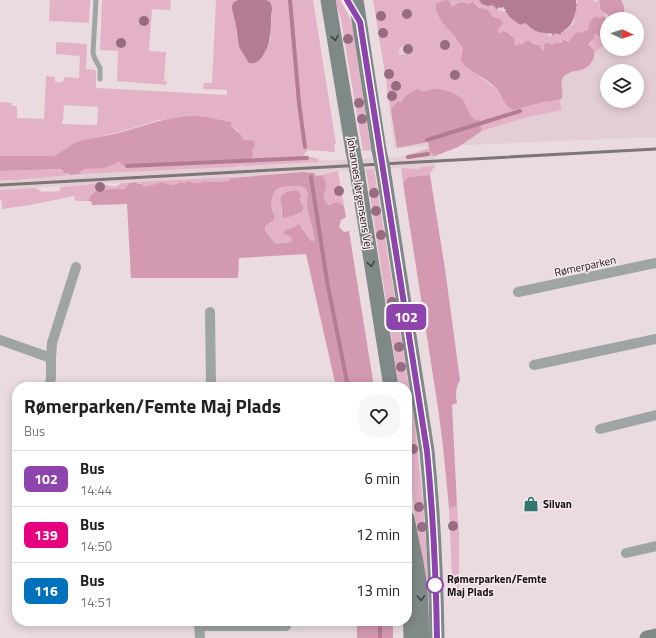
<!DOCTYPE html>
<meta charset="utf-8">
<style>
:root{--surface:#fff;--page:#f6f6f6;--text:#222;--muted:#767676;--line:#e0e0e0}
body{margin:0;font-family:"Titillium Web",sans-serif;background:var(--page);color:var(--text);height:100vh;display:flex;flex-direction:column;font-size:15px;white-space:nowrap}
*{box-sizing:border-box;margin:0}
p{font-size:13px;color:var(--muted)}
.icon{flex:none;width:22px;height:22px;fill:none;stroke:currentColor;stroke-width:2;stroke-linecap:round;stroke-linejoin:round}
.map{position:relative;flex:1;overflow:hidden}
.details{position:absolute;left:12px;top:382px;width:400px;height:244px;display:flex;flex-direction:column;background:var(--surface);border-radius:16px;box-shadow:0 2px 10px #0003}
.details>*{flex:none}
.badge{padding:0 8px;border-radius:6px;font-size:14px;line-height:26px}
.needle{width:26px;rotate:93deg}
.tools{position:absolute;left:600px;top:12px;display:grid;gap:8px}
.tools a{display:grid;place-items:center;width:44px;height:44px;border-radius:50%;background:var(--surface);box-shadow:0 2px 10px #0003;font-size:20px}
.map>.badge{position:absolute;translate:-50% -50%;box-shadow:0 0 0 2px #fff}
.round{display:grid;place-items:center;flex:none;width:42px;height:42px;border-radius:16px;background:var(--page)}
.head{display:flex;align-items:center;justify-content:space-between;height:68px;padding:0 12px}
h1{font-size:19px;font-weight:700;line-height:30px}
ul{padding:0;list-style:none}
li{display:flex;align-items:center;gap:12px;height:56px;padding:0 12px;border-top:1px solid var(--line)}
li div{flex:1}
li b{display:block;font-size:15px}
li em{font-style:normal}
li .badge{min-width:44px;font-weight:700;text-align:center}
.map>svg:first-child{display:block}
.built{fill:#e4ced6;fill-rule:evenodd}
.green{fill:#e4b2c6;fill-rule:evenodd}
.forest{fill:#d399b1;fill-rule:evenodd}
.water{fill:#b47c93}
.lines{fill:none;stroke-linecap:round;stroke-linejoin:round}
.stream{stroke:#b47c93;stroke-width:4}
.lane{stroke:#9fa5a4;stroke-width:5}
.street{stroke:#9fa5a4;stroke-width:10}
.secondary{stroke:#7f8987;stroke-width:15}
.rail{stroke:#7e7578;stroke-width:3}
.secondary-bridge{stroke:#7f8987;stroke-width:15}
.tree{fill:#976b81}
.oneway{stroke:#414242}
.line-casing{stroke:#fff;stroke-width:9}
.line{stroke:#8e44ad;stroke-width:6}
.stop-dot{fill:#fff;stroke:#8e44ad;stroke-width:2}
.labels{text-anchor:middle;stroke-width:3;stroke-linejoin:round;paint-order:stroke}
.street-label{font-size:11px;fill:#171314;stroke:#f6e8ed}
.poi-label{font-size:11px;font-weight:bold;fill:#171314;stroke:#f6e8ed;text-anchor:start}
.stop-label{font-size:11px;font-weight:bold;fill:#171314;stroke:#f6e8ed;text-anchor:start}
</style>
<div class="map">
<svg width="656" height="638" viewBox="0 0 656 638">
<rect width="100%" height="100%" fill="#e9dbe0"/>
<path class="built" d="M376,0h280v137l-262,11zM607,19h30v30h-30zM607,71h30v30h-30z
M408,155v2l27,-1v10l-14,1 -1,2 -19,-1 -63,3 -22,5 -2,-3 -11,-1 -72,6 -1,-1 -109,6 -9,1 -2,-1 -110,7v-10h17l63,-6 154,-7 9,-2 2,1 46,-2 2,-1 25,-1 1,-2h18l62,-3z"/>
<path class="green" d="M50,0h40l-1,23 -40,-2z
M102,0h69l-1,10 -18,-1 -3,41 1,1 16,1 -2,29h3l-1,4 -49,-4 1,-30 -18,-1z
M216,0h23h-1l-6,9 4,16 3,22 31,-5 2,-28 -3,-13 -3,-1h47l23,144h-2l1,8 -27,-2 -5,5 16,4 -1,3 -73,4 -2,-1 -9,2 -154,7v-2l4,-3 35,-7 6,4 98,-5c10,3 19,1 29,-3v-7l1,-5 -11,-8 -5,-8 -6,-4v-4l-24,-5h-25l-23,3 -40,12 -43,10c-8,4 -14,11 -23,14h-53v-54l12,1v3h5v12l27,1 2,-43 9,1v5h8l1,-5 15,1 1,-22 -24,-2v-12l31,2 -1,25 10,1v18l131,7v-5l-24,-1 1,-6h8zM64,105l34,2 -1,18 -33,-1h-2v-3l1,-1z
M334,0h6l7,12 5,11 19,127 -8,1 -22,-132z
M373,0h106l4,5h9l8,6h2l2,1h3c4,6 9,8 13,13l5,-2 2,1 13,8 8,2v2l1,1 3,-2 2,1 -1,-2 7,-2 6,-5 1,2 1,-1 3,1 -1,-3h2c2,-3 4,-6 2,-9l1,-5 2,-1 -1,-1v-4l1,-1v-5h16l2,2h2l2,-2c1,6 -1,10 5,13v3l-16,9 -1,6 -18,11 -2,-2 -13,3 -10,7h-2l-2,-5c-4,-2 -9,-3 -14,-4l-4,4 -6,1c-5,-9 -8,-10 -18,-14l1,-4 2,-2 -4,-9 -5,-1c-6,-9 -11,-5 -17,-13 -2,0 -5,1 -7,1 -8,-2 -9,-4 -16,3l-1,-3 -5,-4 -4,1 5,27 13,16 2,8 11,20 23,17 12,19 5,2 31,-8 15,-2 3,10 -38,8 -42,13 -3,-11c-9,0 -16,-17 -21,-25 -7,-3 -17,-7 -25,-6 -7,1 -8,5 -15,0l-16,11 -1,3 -10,6v2zM408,44l4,2c1,7 -6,9 -12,9 -4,-6 2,-10 8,-11z
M596,34l5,3 2,7 3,1c-5,1 -8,4 -11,8l-1,-3 -6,-5 4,-3 2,-7z
M429,148l1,4 5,4 -27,1v-2z
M435,166l-5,7v2l-21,2 -3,2 -3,4 -2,-15 19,1 1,-2z
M61,169l1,2 8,4 -53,5h-17v-9z
M366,169h8l41,255 8,79 4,57 2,78h-3l-1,-69 -2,-11 -8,-41 -8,-77v-53h-8z
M338,171l6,35 -4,-3 -11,2c-9,-7 -1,-17 -4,-25 -1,-2 -3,-3 -4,-5z
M230,177l1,1 -3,3 -17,1 -7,-1 -4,2h-7l-2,-1 -7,1 -3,-1 -8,3 -14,-2 -11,4 -5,-1 -3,-3 -3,1 -1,-2z
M102,183c6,3 14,6 19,0h8l-3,6 -30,2 -6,5 -2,5h-13l-1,-5 -44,9 -28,4v-7l-2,-3v-9l36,-2 6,4c6,-1 12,0 18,-1v-4z
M291,186c5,0 12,-1 15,3 3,5 1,11 1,16 1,12 6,23 8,35l-4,1 -7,-10 -1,-3 -8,-2c-5,4 -10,0 -12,8l3,1 6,1v6l-17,2 -7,-10 -3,-3v-6l6,-2 3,-10c-3,-5 -5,-18 1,-22 3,-3 11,-4 16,-5zM301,195l-1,5 3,5v6c-4,5 -12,4 -18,7l-4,-6 1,-5z
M455,506h2l2,26v58h-2v-11h-5l-3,-71z"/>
<path class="forest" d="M446,0l3,1 3,6c5,-5 10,-6 16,-3l5,-2 6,6 7,1 4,3 2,4 8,3 3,4 -4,5 -1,4 2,1 4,-2 5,3 1,2h2l3,5 -1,1 2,4 3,-2 3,1 4,-4h3l5,3 6,1 2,5h2l1,-1 -1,-2v-3l3,-1h2l2,2 7,-3 2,1 4,-3 5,2c3,-4 5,-9 10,-10l3,1 1,-2h4c2,-7 5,-17 13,-13l4,-2 2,3 3,-2 -2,-3c-11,-5 -5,-6 -8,-14h22c8,14 0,19 -14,19v26l-4,-1 -2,-7 -5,-3 -2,1v3l-6,7 6,5c2,9 -4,17 -13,20 -3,1 -7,1 -10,2 -3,1 -6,3 -8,5 -4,10 1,12 -1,21l-3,2 -15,2 -31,8c-9,-3 -11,-15 -17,-22 -10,-11 -26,-15 -35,-27 0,-4 2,-8 1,-13 -1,-4 -5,-7 -7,-11 -7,-8 -21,-22 -19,-33l6,-3z
M418,89c6,4 8,2 15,0 7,-1 21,3 27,8 8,5 7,23 19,23l3,11 -24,16 -23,9 -5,-4 -2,-10 -31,6 -6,-37c1,-5 4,-7 8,-10l2,2c3,-7 10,-12 17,-14z
M192,116l15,1 24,5v4l10,9 1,3 3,2 9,1 1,3 -3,7 1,4 -1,3c-10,4 -19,6 -29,3l-99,5 -5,-4 -15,6 -20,1 -4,3v2l-10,1 -2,-2h-4l-3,-4 -61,2v-15h53c9,-3 15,-10 23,-14 15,-4 31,-6 46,-10 25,-7 43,-15 70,-16z
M303,172l11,1 2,3 5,-1c2,2 5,5 5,8 1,7 -6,15 3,22l7,-3 4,1 4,3 2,11 -5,3 -2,7 5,5 5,-1 25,156h-38l-30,-133 -67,4 -1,20h-107l-4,-74 -31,1h-4l-1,-4h-3l2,-5 6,-5 18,-2h11l4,-6 7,-1 1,2h5l1,2c7,1 10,-2 17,-3 5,-1 8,2 13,2l8,-3 3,1 4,-2 5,2h7l4,-2 7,1 17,-1 3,-3zM291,186c5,0 12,-1 15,3 3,5 1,11 1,16 1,12 6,23 8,35l-4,1c-4,-5 -8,-13 -13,-17 -2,1 -4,4 -7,4 -5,2 -6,0 -8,6l3,1 5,1 1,6 -17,2 -7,-10 -3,-3v-5c2,-2 6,-3 8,-5 3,-4 0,-8 -1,-12 -1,-3 -1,-7 0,-10 1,-11 9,-12 19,-13z
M430,175l15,94 15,111c-4,8 -5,14 -3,23l-5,2 5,101 -8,2 -6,-62 -5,-38 -35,-225 3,-4 3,-2z
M296,190l3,2 2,3 -1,5 3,5v6c-3,3 -16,7 -20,7 -1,-4 -1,-5 -1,-9 0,-4 -1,-3 -1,-7 -2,-9 7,-11 15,-12z
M357,621h36v17h-36z"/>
<path class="water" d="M238,0h28c4,1 5,3 6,8 -2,18 1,33 -10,49 -4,5 -7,7 -13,6l-10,-16 -3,-22 -4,-16v-4l2,-3z
M479,0h97v4l2,1 -2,1v4l1,2h-2c0,5 -4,14 -9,17v-1l-1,2 -1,-1 -1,3h-2v2h-4l-1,-1 -2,1v2l-3,-3c-9,1 -19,-2 -24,-9l-2,-1 -5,2c-3,-3 -6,-4 -9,-7 -3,-2 -3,-5 -6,-7l1,-2h-2v-2l-4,1 -1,-1 -2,2h-1l-1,-2 -3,-2 -4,1 -6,-2z"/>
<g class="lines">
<path class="stream" d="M290,0l9,103 6,44
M427,140l93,-29
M408,157l20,-3
M127,166l180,-8
M311,177l16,104 21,106
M380,638v-17"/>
<path class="lane" d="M96,0l-3,53 2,6 5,9v11"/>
<path class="street" d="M518,292l138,-29
M210,312l1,75
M0,340l51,18v20l-2,9
M51,358l1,-15 24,-76
M534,365l122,-26
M600,429l56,-14
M626,553l30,-7
M199,621l1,17
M199,626h87"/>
<path class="secondary" d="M328,0l25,151
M356,0l23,150
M383,169l44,282c6,62 9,124 10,187
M357,171l34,216
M407,518l9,44 4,26 2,50
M409,567l2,71
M647,638l9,-2"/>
<path class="rail" d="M0,185l656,-36"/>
<path class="secondary-bridge" d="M379,150l4,19
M353,151l4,20"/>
</g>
<g class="tree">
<circle cx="407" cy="14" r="5"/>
<circle cx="381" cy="16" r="5"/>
<circle cx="144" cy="21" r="5"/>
<circle cx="383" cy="33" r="5"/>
<circle cx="348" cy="39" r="5"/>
<circle cx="121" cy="43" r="5"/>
<circle cx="445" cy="45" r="5"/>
<circle cx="408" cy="49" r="5"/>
<circle cx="389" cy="74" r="5"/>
<circle cx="455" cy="75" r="5"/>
<circle cx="396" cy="86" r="5"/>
<circle cx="392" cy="96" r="5"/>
<circle cx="359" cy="103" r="5"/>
<circle cx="362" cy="119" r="5"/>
<circle cx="100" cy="187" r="5"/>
<circle cx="339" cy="191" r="5"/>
<circle cx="374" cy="193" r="5"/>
<circle cx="376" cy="211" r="5"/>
<circle cx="381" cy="235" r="5"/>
<circle cx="392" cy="302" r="5"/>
<circle cx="394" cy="324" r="5"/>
<circle cx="399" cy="347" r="5"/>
<circle cx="401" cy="367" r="5"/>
<circle cx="413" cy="449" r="5"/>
<circle cx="419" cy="507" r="5"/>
<circle cx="453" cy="526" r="5"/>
<circle cx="422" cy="527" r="5"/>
</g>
<defs><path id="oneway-chevron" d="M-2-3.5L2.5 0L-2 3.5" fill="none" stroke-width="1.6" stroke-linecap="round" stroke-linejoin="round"/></defs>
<g class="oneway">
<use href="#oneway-chevron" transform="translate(335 38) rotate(80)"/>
<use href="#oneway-chevron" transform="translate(371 264) rotate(81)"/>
<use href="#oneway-chevron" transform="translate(421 598) rotate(88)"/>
</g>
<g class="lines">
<defs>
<path id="line" d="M347,0l13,22 67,429c6,62 9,125 10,187"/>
</defs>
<use href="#line" class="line-casing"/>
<use href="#line" class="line"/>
</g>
<defs>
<symbol id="shop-bare" viewBox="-9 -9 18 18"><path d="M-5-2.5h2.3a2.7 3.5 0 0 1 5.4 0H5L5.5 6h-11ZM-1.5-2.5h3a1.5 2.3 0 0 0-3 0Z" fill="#30776f" stroke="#f6e8ed" stroke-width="2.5" paint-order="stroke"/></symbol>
</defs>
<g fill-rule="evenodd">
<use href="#shop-bare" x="520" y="493" width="22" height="22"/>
</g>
<circle class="stop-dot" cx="435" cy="585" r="8"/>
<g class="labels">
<g class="street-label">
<text transform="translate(360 193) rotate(81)" y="4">Johannes Jørgensens Vej</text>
<text transform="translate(585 266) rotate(-12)" y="4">Rømerparken</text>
</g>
<g class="poi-label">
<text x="543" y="508">Silvan</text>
</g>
<g class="stop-label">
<text x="447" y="583">Rømerparken/Femte<tspan x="447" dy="13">Maj Plads</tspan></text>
</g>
</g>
</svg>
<div class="tools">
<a><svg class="needle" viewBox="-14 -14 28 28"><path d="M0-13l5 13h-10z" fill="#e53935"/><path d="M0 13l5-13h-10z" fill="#767676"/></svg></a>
<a><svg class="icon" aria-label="layers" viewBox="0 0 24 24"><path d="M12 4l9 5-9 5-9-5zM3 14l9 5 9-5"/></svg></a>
</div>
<b class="badge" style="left:406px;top:317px;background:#8e44ad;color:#fff">102</b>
<section class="details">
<div class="head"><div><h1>Rømerparken/Femte Maj Plads</h1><p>Bus</p></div><a class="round"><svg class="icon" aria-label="heart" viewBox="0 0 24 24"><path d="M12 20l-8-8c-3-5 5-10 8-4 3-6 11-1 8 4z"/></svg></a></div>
<ul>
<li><span class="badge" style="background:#8e44ad;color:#fff">102</span><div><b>Bus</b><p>14:44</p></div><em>6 min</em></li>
<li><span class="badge" style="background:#e6007e;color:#fff">139</span><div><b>Bus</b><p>14:50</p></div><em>12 min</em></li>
<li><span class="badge" style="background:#0072bc;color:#fff">116</span><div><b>Bus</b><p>14:51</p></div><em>13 min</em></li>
</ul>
</section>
</div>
